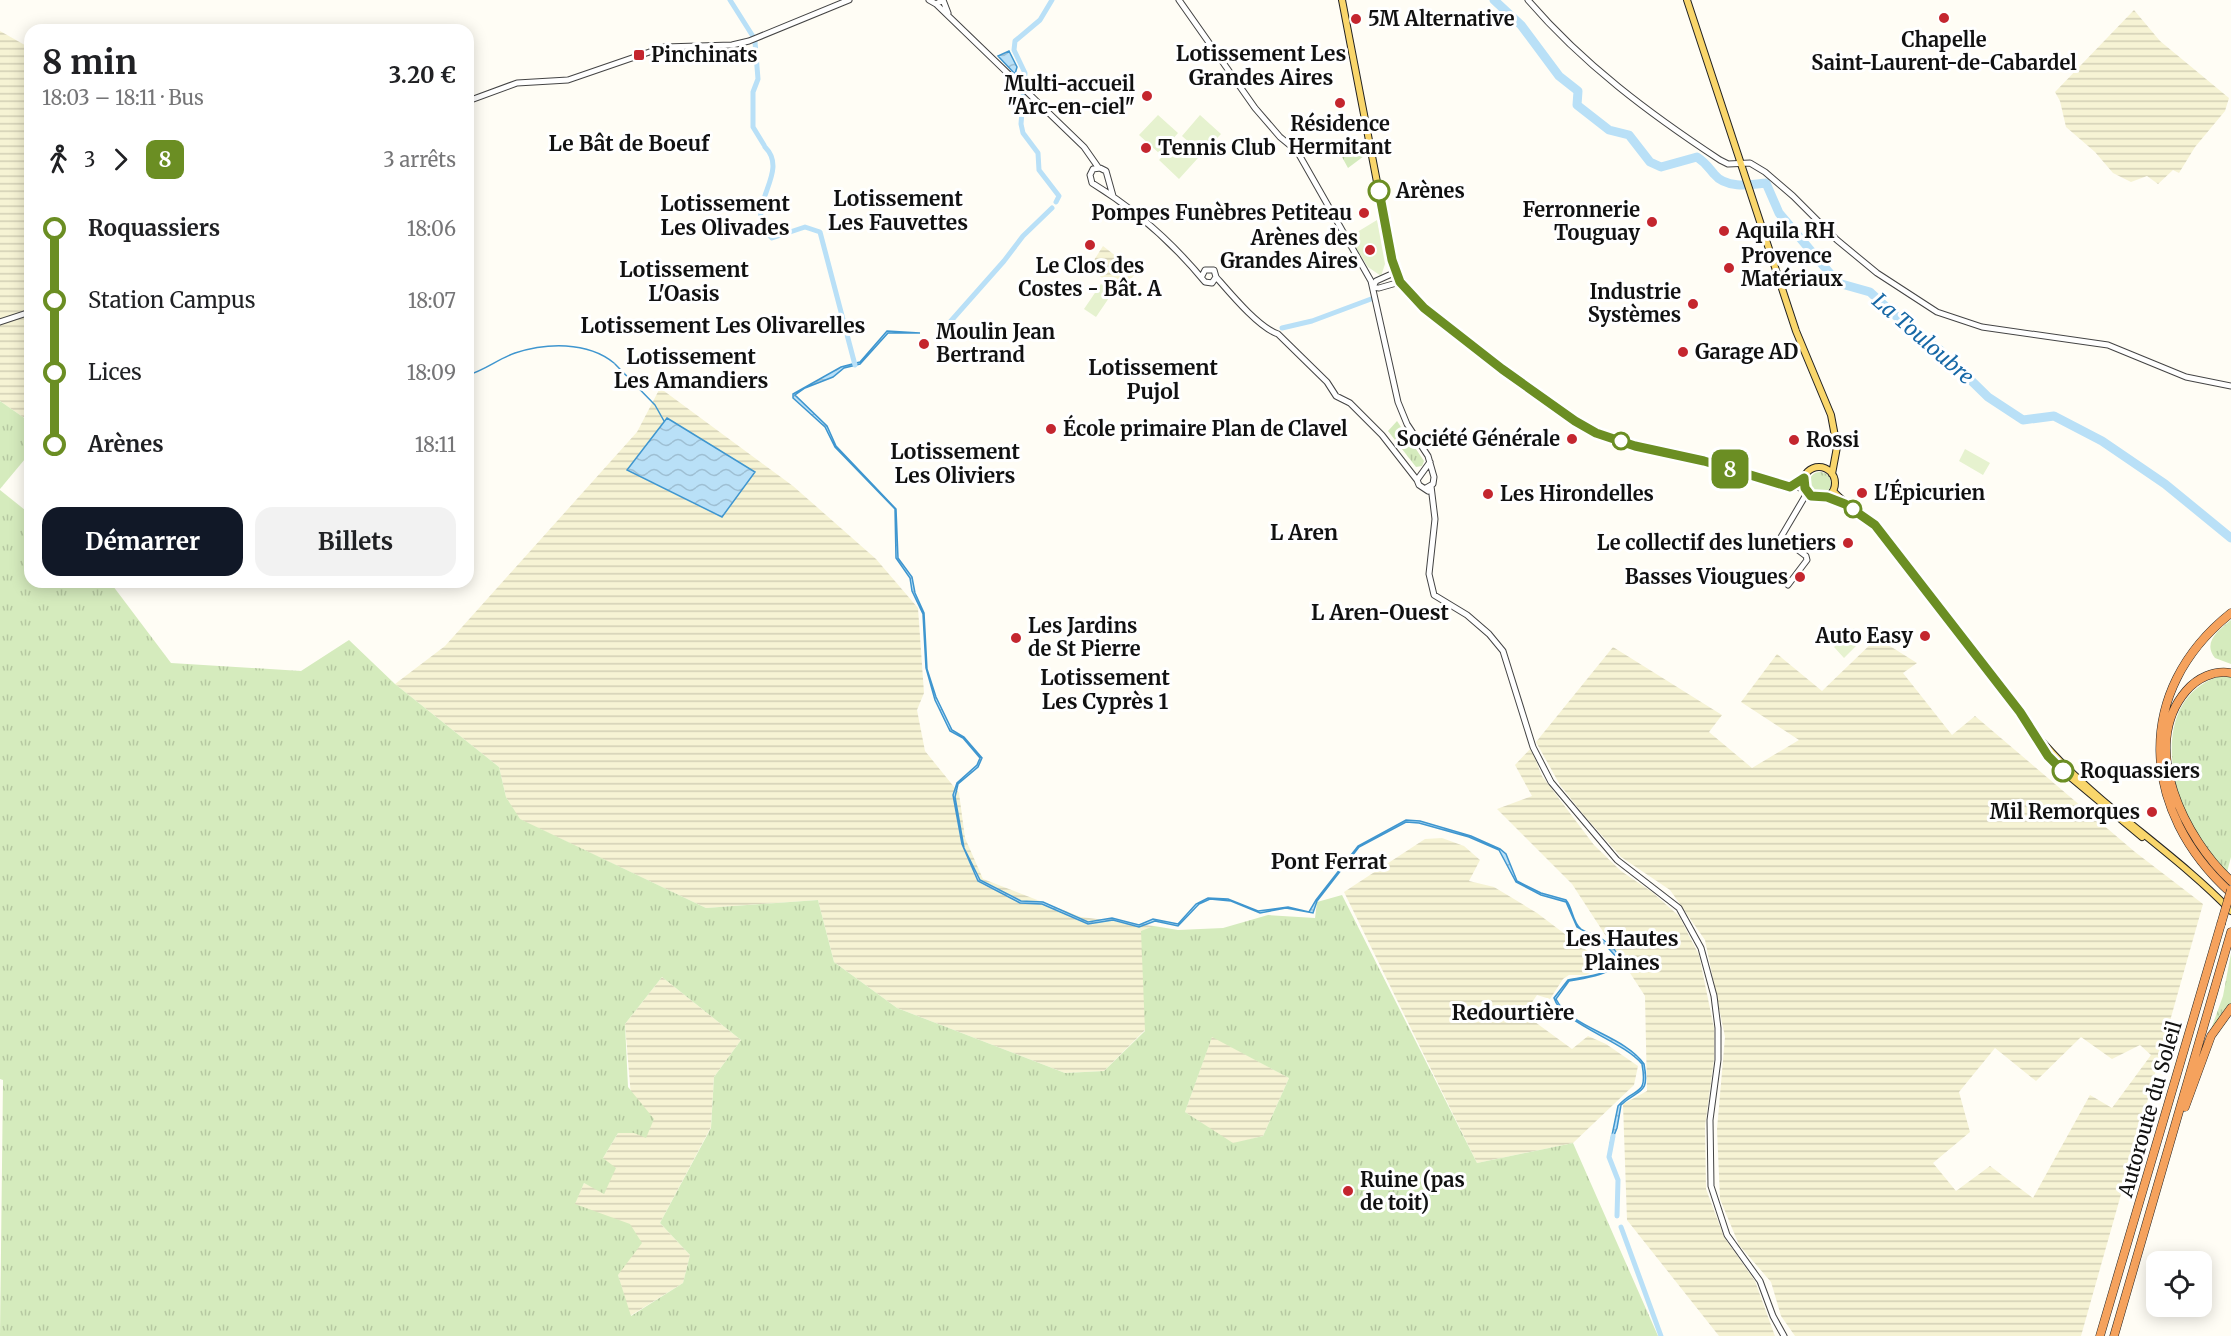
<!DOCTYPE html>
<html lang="fr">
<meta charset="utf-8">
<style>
:root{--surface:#fff;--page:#f2f2f2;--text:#202124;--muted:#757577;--accent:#111827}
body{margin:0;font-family:Merriweather,serif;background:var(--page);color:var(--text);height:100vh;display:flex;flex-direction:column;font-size:22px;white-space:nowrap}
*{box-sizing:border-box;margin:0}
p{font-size:20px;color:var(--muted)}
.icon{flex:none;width:33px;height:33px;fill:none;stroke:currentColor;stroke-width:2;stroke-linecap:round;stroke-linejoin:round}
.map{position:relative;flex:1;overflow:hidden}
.sheet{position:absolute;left:24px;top:24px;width:450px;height:564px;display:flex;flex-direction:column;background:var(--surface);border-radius:18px;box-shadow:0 3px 15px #0003}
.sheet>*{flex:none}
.badge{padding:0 12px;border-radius:9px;font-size:21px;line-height:39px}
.buttons{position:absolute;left:2146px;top:1251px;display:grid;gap:12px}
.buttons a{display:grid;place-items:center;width:66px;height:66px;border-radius:12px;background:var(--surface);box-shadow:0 3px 15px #0003;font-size:30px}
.map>.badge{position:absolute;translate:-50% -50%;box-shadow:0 0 0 3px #fff}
.legs{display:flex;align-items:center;gap:9px;height:66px;padding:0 18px;font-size:20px}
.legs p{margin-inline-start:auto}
.summary{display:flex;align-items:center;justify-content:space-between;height:102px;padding:0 18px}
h1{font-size:33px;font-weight:700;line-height:45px}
.action{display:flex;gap:12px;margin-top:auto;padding:12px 18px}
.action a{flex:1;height:69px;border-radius:18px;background:var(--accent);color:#fff;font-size:24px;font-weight:700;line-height:69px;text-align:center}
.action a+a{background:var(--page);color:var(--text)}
ul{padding:0 18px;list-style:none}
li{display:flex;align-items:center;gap:21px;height:72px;font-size:22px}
li i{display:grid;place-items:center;width:9px;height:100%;margin:0 8px;background:currentColor}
li i::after{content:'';width:15px;height:15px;margin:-8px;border:4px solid;border-radius:50%;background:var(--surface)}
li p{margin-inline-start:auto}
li:first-child i{background:linear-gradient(#0000 50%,currentColor 0)}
li:last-child i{background:linear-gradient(currentColor 50%,#0000 0)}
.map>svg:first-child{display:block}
.farmland{fill:url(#farmland-rules);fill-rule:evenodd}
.grass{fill:url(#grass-tufts);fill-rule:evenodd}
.pitch{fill:#e6f2cf}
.water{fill:url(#water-waves);stroke:#3f96cf;stroke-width:1.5}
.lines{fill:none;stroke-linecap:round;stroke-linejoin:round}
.stream{stroke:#3f96cf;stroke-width:1.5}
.canal{stroke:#b9e0f7;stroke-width:5}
.river{stroke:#b9e0f7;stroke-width:9}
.minor-casing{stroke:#444;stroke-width:7}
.major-casing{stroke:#222;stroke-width:8}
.highway-casing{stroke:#222;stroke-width:9}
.minor{stroke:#fff;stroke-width:5}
.major{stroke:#f9d66b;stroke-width:6}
.highway{stroke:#f5a25d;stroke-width:8}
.highway-bridge-casing{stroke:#222;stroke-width:9;stroke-linecap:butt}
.highway-bridge{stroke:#f5a25d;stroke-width:8}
.line-1-casing{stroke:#fff;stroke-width:14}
.line-1{stroke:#6b8e23;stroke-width:9}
.poi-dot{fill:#c4262e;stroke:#fff;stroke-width:2}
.stop-1-dot{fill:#fff;stroke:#6b8e23;stroke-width:3}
.labels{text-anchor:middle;stroke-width:6;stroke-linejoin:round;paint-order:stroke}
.poi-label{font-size:20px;font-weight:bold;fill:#111;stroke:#fff;text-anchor:start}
.stop-label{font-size:20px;font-weight:bold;fill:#111;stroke:#fff;text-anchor:start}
.street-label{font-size:20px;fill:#111;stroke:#fff}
.neighbourhood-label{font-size:21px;font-weight:bold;fill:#111;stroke:#fff}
.water-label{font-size:21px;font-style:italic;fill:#1768a6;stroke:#fff}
</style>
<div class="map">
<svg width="2231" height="1336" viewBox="0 0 2231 1336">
<defs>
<pattern id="farmland-rules" width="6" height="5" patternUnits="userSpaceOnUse" patternTransform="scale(1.5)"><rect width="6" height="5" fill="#f6f3d4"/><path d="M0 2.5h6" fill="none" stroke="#d2cfb5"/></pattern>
<pattern id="grass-tufts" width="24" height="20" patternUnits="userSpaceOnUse" patternTransform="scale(1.5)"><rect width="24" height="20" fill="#d5ebbd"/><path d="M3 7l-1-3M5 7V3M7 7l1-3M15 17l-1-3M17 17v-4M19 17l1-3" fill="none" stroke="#b6c8a1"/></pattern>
<pattern id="water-waves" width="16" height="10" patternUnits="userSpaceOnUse" patternTransform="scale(1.5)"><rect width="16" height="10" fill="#b9e0f7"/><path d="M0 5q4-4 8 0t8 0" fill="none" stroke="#9ebfd3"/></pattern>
</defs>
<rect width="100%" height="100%" fill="#fffdf5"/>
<path class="farmland" d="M2134,10l26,31 69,57 -4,13 -30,36 -16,26 -6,-3 -15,14 -11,-8 -16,6 -18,-9 -18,-21 -29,-25 -6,-26 -5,-9z
M0,31l30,17v374l-30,-21z
M1103,246l14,11 -1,4 18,14 -13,17 -32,-24z
M660,388l133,98 83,73 42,49 6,85 -7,17 8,41 34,42 6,45 18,41 98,38 73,9 -9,104 -41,41 -39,2 -168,-65 -63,-46 -16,-62 -112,8 -187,-89 -13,-22 -7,-30 -104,-83 50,-38 192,-214z
M1877,638l40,25 -14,10 49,62 23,-19 160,136 68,52 -122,432h-286l-14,-20 -10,-34 -32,-37 -19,-46 -3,-70 8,-92 -20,-97 -35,-50 -49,-33 -38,-43 -23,-29 -24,-43 77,-95 109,68 -13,17 43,36 47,-28 -58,-38 36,-48 45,37zM2081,1037l31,22 28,-14 11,10 -39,53 -22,-13 -57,103 -43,-32 -34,25 -23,-28 37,-31 -11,-40 36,-44 41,33z
M1531,748l11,28 52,69 27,26 31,21 27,24 20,39 15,73v31l-9,67 1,63 18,48 31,44 20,55h-56l-92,-116 -4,-116 24,-13 -2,-95 -73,-112 -75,-75 35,-13 -17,-31z
M1442,838l22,8 16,14 -11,21 25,6 43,26 69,52 -20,10h-17l-6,4 -13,20 -13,-4 -13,19 48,35 16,-13 18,8 32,22 -4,19 -61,58 -96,20 -133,-271 81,-53z
M662,977l79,63 -27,37 -3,50 -51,96 30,32 -7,28 -53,33 -12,-41 -44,-70 10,-22 21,10 -2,-35 15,-25h16l-9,-109z
M1212,1036l77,42 -26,58 -30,8 -48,-32z"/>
<path class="grass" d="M1362,146l2,10 -16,12 -6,-11z
M0,401l30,21v31l-30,36z
M1397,421l27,40 -2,5 -6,1 -28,-36z
M1809 483a11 11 0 1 1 22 0a11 11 0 1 1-22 0Z
M0,490l30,24v68h80l61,81 130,8 48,-31 46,44 104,83 7,30 14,22 186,89 112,-8 16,62 63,46 168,65 39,-2 41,-40 -4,-100 13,-5 24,4 45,-2 45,-13 47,3 2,-16 25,-7 135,268 96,-20 85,193h-1658l3,-256 -3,-1zM662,977l79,63 -27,37 -3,51 -51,95 30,32 -7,28 -52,33 -13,-41 24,-32 -12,-19 -55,-20 9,-21 20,11 12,-26 -13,-10 15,-25h16l12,5 8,-19 -26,-32 -3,-63zM1212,1037l77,41 -26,58 -30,7 -48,-31z
M2231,620v44l-16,-6c-13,-16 4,-28 16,-38z
M2217,677h14v180l-4,15c-14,-16 -28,-33 -38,-52 -23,-46 -31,-122 28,-143z
M2231,953v51l-22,31 14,-39z"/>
<path class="pitch" d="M1158,115l20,18 -18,21 -21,-19z
M1200,115l21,19 -19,20 -20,-18z
M1177,140l21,18 -19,21 -20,-19z
M1377,220l8,44 -4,12 -13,-9 -19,-30z
M1101,284l12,8 -17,25 -12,-8z
M1965,449l25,14 -7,12 -24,-14z
M1854,628l10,10 -20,20 -10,-11z"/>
<path class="water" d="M1009,51l8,16 -2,7 -17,-18z
M887,331l33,2h-32l-28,31 -16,4 -11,9 -28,11 -10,7 32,31 9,20 60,63 2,49 14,19 3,16 9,20 3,56 9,28 16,33 12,7 18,21 -4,9 -20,17 -3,13 9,51 16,32 41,21 22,1 45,20 24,-4 27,7 14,-6 25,5 18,-20 12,-6 20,1 30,12 30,-4 21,5 7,-12 42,-54 48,-26 14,1 51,15 29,13 6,5 11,27 24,12 25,7c7,8 6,22 15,29 6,4 15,6 21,10 43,29 -7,38 -33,42l-13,18c14,29 68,36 88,65 6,32 -5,24 -23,41l-4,23 -7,17 8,-39c17,-20 30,-8 24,-42 -20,-24 -80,-40 -88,-66l14,-18c16,-4 42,-3 50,-21l-16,-18 -25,-14 -11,-25 -25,-7 -25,-13 -17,-32 -30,-13 -50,-14 -13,-1 -47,25 -42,54 -4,12 -27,-5 -26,5 -29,-12 -21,-2 -11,5 -21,22 -23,-5 -16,6 -26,-7 -25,4 -46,-20 -22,-1 -42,-22 -16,-37 -9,-49 4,-12 20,-18 3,-7 -17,-20 -13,-7 -15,-31 -9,-32 -3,-54 -11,-23 -2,-13 -14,-20 -1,-49 -60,-62 -10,-20 -32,-29v-4l48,-27 19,-5z
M667,418l88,54 -33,45 -95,-47z"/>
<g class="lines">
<path class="stream" d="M615,364l40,41 9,16
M468,375c17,-5 30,-16 47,-22 31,-10 72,-12 99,10"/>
<path class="canal" d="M730,0l24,38
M1052,0l-12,20 -25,21 -1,9 11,23 -4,51 2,9 15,20 1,17 20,26 -3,6
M755,42l3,37 -5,13v35l11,18
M765,147c27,27 -26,62 7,91l33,-11 15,5 35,133
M950,322l54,-61 19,-25 29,-28
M1282,328l30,-7 59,-22
M1613,1136l-4,21 9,23 -1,36
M1621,1227l40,109"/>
<path class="river" d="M1494,0l27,25 38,51 19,15 -1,14 32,25 20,5 21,27 11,5 36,-10c9,6 11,10 17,17 12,15 36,11 52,9l13,30 59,70 32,9 39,36 31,22 48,47 35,23 31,-4 48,25 63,43 66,54"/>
<defs>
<path id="minor" d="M929,0l7,4 7,-4 5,13
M1179,0l76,108 25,29 17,14 74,130 27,121 9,22 21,32 6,21 -1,7 -7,4
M1528,0c55,64 122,114 192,160l8,4 22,-1 15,9 28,24 44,44 40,33 60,39 45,15 126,18 78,32 45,9
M936,4l148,143 14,20
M468,101l49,-18 51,-3 96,-33 68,-2 17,-4 100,-41
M1113,196l-7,-25 -6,-3 -7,1 -3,6 2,8c44,27 81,60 113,99l7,1 4,-6
M1202,276l3,-6h9l2,7c14,16 43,51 62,57l49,48 9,14 14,7 32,32 35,45
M1373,287l3,-6 20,-9
M1373,287l6,1 21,-6
M0,322l30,-10
M1431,486l4,33 -6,55 5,21 33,20 22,19 14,17 30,96 18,35 66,78 62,48 22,40 13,48 4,32v32l-8,60 1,66 16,49 33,46 13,35 11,20
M1428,491l-9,-6 -2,-5 13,-18
M1788,585l19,-25 -1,-4 -25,-19 26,-44"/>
<path id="major" d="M1342,0l50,260 8,22 24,26 151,113 21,12 39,13
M1687,0l109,331 35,84 6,32 -5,27
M1631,446l73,15 72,23 29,4
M1803 483a16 16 0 1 1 32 0a16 16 0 1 1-32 0Z
M1833,491c19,20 42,33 60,55 58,69 104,150 167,215 53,54 119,96 171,150
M2031,731l32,40 79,66"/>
<path id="highway" d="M2231,613c-98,78 -91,198 0,280
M2231,673c-17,-3 -34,5 -45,18 -48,56 0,149 45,190
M2185,1107l26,-71 20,-28
M2100,1336l121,-412
M2114,1336l117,-404"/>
</defs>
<use href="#minor" class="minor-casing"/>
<use href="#major" class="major-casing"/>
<use href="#highway" class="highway-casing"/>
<use href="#minor" class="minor"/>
<use href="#major" class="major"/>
<use href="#highway" class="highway"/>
<defs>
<path id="highway-bridge" d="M2221,924l10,-34"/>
</defs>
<use href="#highway-bridge" class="highway-bridge-casing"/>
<use href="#highway-bridge" class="highway-bridge"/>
</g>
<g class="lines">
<defs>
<path id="line-1" d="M1379,191l13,69 8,22 24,26 78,61 73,52 21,12 39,13 69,15 86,26 14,-9 1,10 6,8 16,1 18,7 30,21 145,187 28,44 15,15"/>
</defs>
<use href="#line-1" class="line-1-casing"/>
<use href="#line-1" class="line-1"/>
</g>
<g class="poi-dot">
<circle cx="1944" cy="18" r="6"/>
<circle cx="1356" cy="19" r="6"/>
<rect x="633" y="49" width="12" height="12" rx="3"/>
<circle cx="1147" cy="96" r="6"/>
<circle cx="1340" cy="103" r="6"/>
<circle cx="1146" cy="148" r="6"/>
<circle cx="1364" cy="213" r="6"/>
<circle cx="1652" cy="222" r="6"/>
<circle cx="1724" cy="231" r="6"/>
<circle cx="1090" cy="245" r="6"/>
<circle cx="1370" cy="250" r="6"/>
<circle cx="1729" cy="268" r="6"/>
<circle cx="1693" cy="304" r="6"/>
<circle cx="924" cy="344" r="6"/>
<circle cx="1683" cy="352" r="6"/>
<circle cx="1051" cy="429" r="6"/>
<circle cx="1572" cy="439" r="6"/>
<circle cx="1794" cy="440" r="6"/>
<circle cx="1862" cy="493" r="6"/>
<circle cx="1488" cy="494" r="6"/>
<circle cx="1848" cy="543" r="6"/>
<circle cx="1800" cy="577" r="6"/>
<circle cx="1925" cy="636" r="6"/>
<circle cx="1016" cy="638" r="6"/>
<circle cx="2152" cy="812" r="6"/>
<circle cx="1348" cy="1191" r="6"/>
</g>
<g class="stop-1-dot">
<circle cx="1379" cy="191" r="10"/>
<circle cx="1621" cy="441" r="8"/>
<circle cx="1853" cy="509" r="8"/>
<circle cx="2063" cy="771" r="10"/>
</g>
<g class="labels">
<g class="poi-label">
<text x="1368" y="26">5M Alternative</text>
<text x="1944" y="47" text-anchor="middle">Chapelle<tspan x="1944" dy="23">Saint-Laurent-de-Cabardel</tspan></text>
<text x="651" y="62">Pinchinats</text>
<text x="1135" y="91" text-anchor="end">Multi-accueil<tspan x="1135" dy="23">"Arc-en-ciel"</tspan></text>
<text x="1340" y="131" text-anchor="middle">Résidence<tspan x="1340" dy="23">Hermitant</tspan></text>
<text x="1158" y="155">Tennis Club</text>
<text x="1640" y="217" text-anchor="end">Ferronnerie<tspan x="1640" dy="23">Touguay</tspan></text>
<text x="1352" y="220" text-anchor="end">Pompes Funèbres Petiteau</text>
<text x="1736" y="238">Aquila RH</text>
<text x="1358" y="245" text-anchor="end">Arènes des<tspan x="1358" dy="23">Grandes Aires</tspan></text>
<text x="1741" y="263">Provence<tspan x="1741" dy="23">Matériaux</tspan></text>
<text x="1090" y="273" text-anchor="middle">Le Clos des<tspan x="1090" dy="23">Costes - Bât. A</tspan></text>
<text x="1681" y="299" text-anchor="end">Industrie<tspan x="1681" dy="23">Systèmes</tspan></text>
<text x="936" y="339">Moulin Jean<tspan x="936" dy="23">Bertrand</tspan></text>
<text x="1695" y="359">Garage AD</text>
<text x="1063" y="436">École primaire Plan de Clavel</text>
<text x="1560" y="446" text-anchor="end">Société Générale</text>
<text x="1806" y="447">Rossi</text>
<text x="1874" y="500">L'Épicurien</text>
<text x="1500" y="501">Les Hirondelles</text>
<text x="1836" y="550" text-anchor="end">Le collectif des lunetiers</text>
<text x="1788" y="584" text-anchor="end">Basses Viougues</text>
<text x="1028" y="633">Les Jardins<tspan x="1028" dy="23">de St Pierre</tspan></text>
<text x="1913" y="643" text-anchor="end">Auto Easy</text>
<text x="2140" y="819" text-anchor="end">Mil Remorques</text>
<text x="1360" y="1187">Ruine (pas<tspan x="1360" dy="23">de toit)</tspan></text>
</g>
<g class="stop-label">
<text x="1396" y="198">Arènes</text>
<text x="2080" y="778">Roquassiers</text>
</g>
<g class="street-label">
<text transform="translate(2150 1109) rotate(-74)" y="7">Autoroute du Soleil</text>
</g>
<g class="neighbourhood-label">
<text x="1261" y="61">Lotissement Les<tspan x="1261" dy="24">Grandes Aires</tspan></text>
<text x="629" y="151">Le Bât de Boeuf</text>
<text x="898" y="206">Lotissement<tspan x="898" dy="24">Les Fauvettes</tspan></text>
<text x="725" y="211">Lotissement<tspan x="725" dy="24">Les Olivades</tspan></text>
<text x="684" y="277">Lotissement<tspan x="684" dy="24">L'Oasis</tspan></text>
<text x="723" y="333">Lotissement Les Olivarelles</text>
<text x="691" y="364">Lotissement<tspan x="691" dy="24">Les Amandiers</tspan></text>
<text x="1153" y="375">Lotissement<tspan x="1153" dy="24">Pujol</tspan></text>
<text x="955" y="459">Lotissement<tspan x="955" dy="24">Les Oliviers</tspan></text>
<text x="1304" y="540">L Aren</text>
<text x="1380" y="620">L Aren-Ouest</text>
<text x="1105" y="685">Lotissement<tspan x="1105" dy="24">Les Cyprès 1</tspan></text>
<text x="1329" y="869">Pont Ferrat</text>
<text x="1622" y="946">Les Hautes<tspan x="1622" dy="24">Plaines</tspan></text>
<text x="1513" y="1020">Redourtière</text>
</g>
<g class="water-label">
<text transform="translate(1923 339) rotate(41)" y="7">La Touloubre</text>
</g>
</g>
</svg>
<div class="buttons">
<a><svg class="icon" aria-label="locate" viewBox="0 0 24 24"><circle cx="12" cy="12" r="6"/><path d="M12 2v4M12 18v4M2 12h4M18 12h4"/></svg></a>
</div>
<b class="badge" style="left:1730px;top:469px;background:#6b8e23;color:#fff">8</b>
<section class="sheet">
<div class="summary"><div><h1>8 min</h1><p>18:03 – 18:11 · Bus</p></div><b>3.20 €</b></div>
<div class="legs"><svg class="icon" aria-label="walk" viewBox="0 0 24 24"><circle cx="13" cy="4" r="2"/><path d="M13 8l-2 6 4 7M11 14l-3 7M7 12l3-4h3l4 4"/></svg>3<svg class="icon" aria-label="forward" viewBox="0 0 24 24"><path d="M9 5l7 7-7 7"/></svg><b class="badge" style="background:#6b8e23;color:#fff">8</b><p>3 arrêts</p></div>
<ul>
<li><i style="color:#6b8e23"></i><b>Roquassiers</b><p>18:06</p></li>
<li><i style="color:#6b8e23"></i><span>Station Campus</span><p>18:07</p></li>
<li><i style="color:#6b8e23"></i><span>Lices</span><p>18:09</p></li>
<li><i style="color:#6b8e23"></i><b>Arènes</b><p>18:11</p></li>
</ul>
<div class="action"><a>Démarrer</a><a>Billets</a></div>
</section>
</div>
